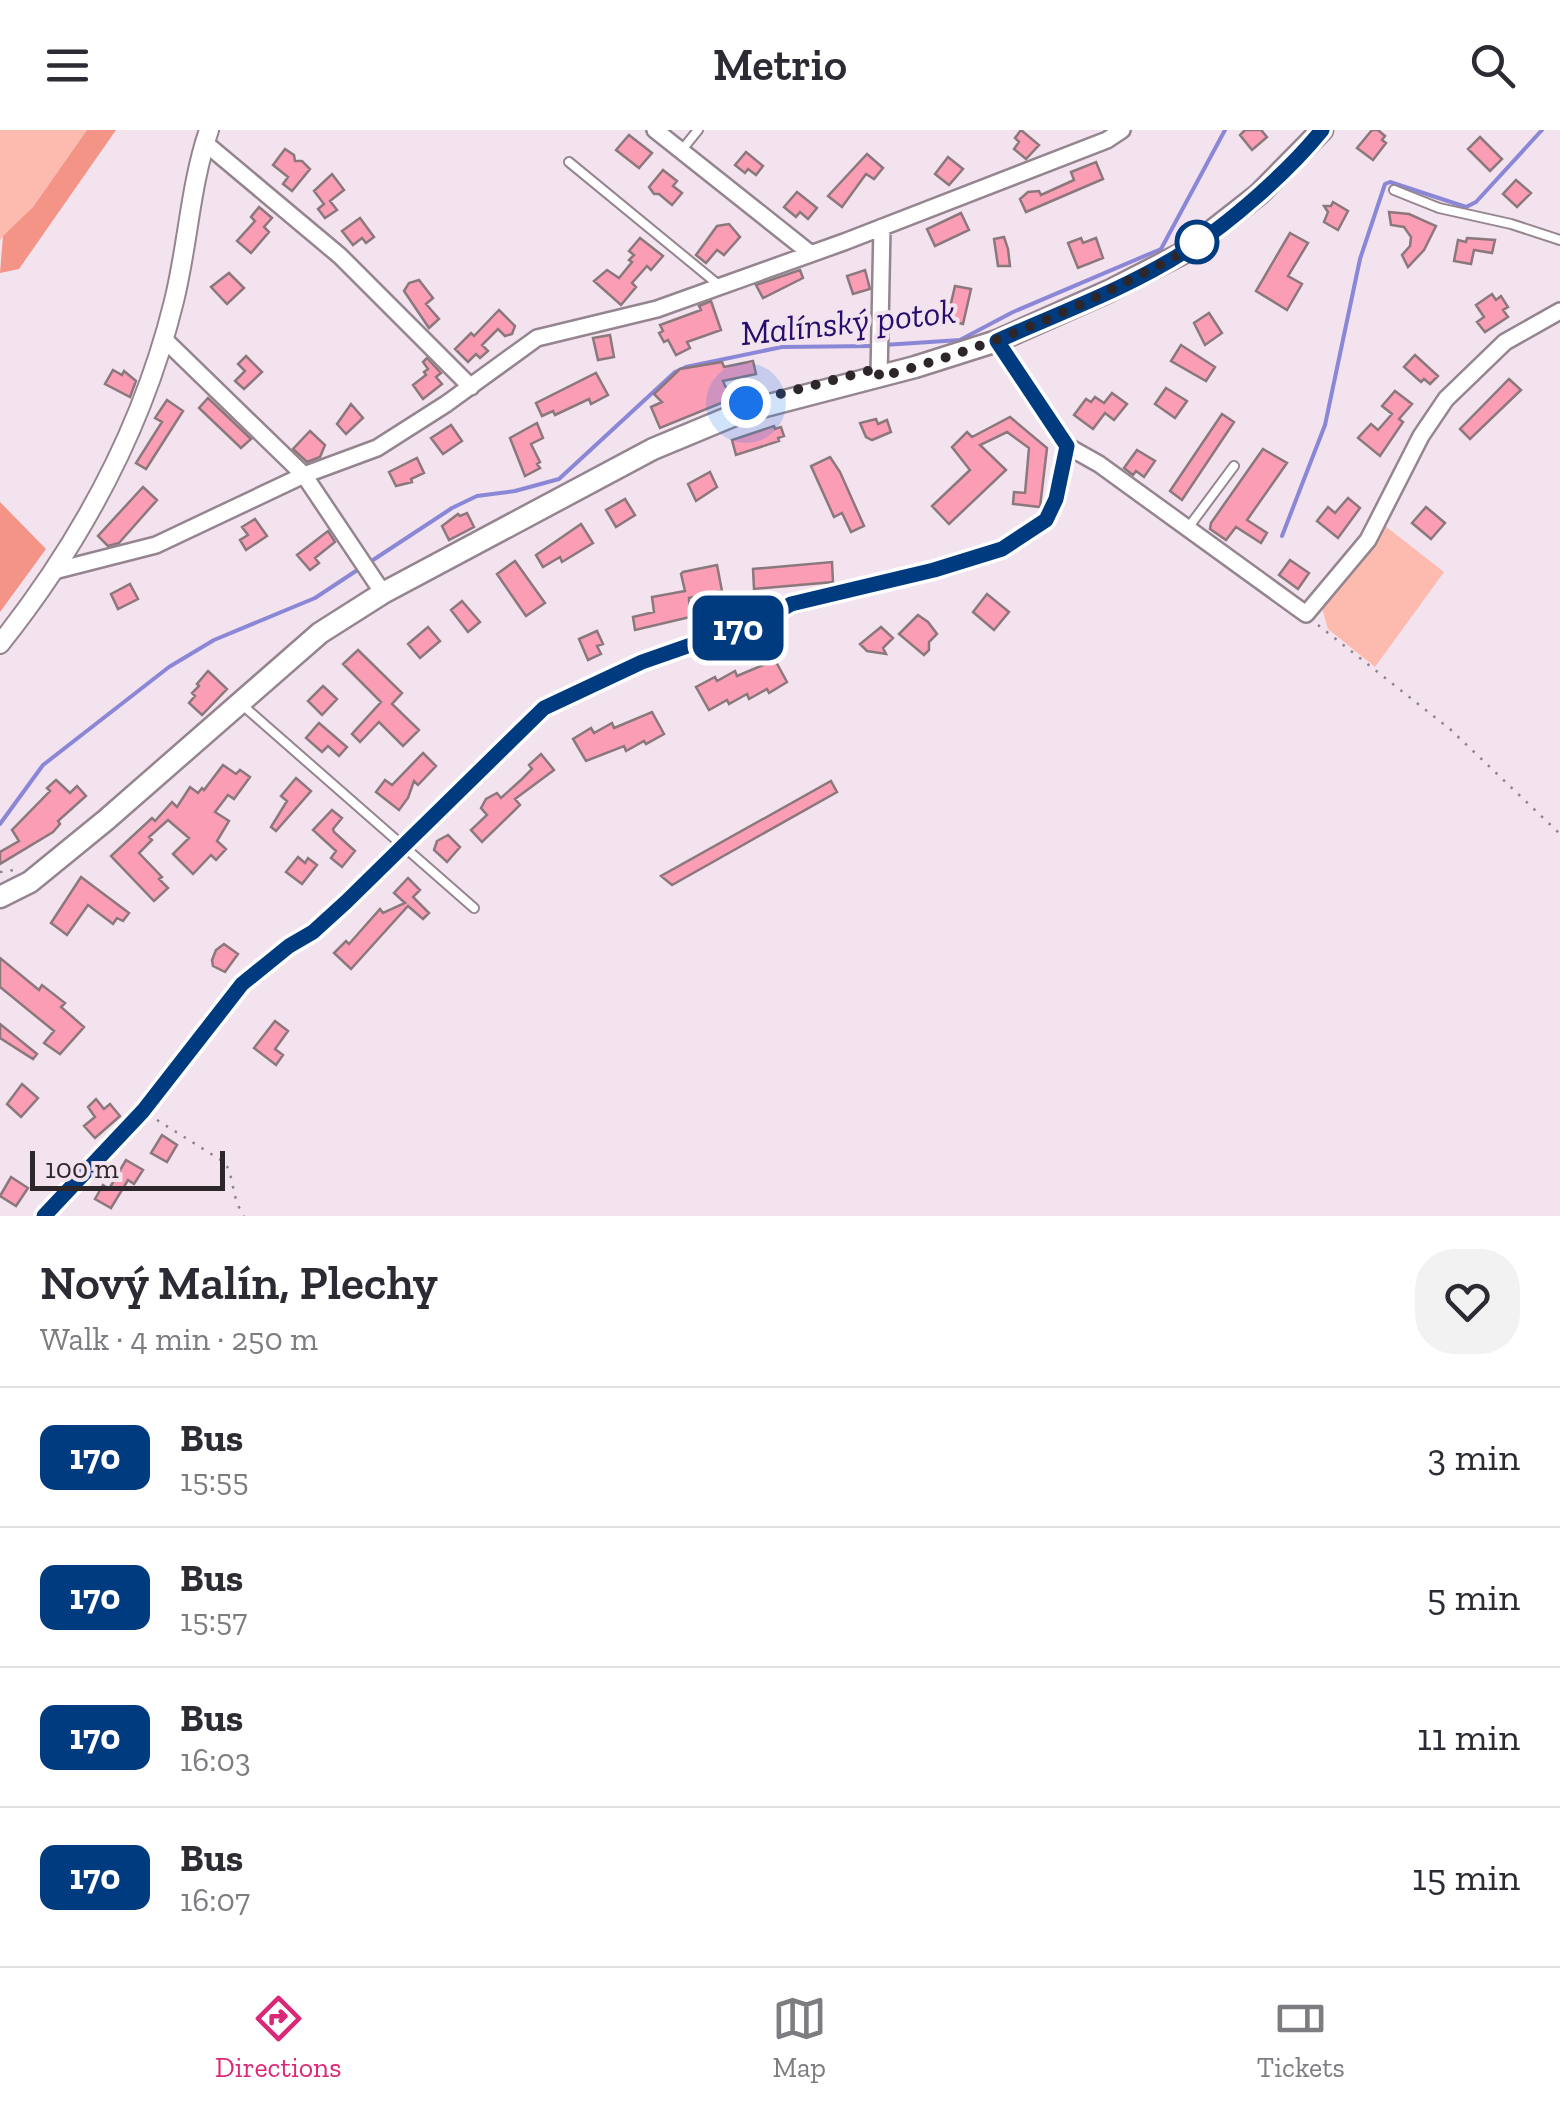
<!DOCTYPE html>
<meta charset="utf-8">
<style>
:root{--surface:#fff;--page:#f2f2f3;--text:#2b2b33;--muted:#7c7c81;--line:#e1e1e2;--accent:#db2777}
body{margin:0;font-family:"Zilla Slab",serif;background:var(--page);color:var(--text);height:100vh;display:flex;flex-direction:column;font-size:38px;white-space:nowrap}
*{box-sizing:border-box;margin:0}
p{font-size:32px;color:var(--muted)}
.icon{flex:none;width:55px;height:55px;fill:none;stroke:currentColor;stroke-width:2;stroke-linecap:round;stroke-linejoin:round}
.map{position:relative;height:1086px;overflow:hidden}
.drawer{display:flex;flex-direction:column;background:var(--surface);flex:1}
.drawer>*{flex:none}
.badge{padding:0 20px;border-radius:15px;font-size:35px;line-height:65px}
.scale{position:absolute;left:30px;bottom:25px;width:195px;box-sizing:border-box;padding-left:10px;border:5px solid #2d272c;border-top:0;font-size:28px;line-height:35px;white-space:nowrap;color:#2d272c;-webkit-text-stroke:8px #f3e3ee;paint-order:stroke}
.you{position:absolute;width:50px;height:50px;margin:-25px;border:8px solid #fff;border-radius:50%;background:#1a73e8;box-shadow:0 0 0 15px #1a73e833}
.map>.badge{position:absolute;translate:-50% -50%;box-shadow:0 0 0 5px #fff}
.round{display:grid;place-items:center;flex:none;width:105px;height:105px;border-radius:40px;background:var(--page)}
.summary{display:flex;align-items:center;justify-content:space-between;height:170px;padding:0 40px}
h1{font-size:48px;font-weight:600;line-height:75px}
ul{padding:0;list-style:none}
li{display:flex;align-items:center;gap:30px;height:140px;padding:0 40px;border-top:2px solid var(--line)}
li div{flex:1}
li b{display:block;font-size:38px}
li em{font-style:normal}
li .badge{min-width:110px;font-weight:700;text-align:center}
header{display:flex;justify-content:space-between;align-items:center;height:130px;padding:0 40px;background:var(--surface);font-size:45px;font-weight:600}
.menu{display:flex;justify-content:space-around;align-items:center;height:140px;border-top:2px solid var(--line);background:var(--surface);font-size:28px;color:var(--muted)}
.menu a{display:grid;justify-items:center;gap:5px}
.menu .current{color:var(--accent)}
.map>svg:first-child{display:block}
.green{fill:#fdbbb0}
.forest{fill:#f39487}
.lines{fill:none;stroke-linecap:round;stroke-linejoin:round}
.stream{stroke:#8b87d7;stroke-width:4}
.building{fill:#fc9db6;stroke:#8a787c;stroke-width:2.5}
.service-casing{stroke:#948590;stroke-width:12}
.minor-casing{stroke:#948590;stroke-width:20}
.tertiary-casing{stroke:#948590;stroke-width:22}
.secondary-casing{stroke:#948590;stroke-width:25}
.path{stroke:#8e838b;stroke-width:2.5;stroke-dasharray:2.5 8;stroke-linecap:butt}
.service{stroke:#fff;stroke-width:8}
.minor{stroke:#fff;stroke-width:15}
.tertiary{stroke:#fff;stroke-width:18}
.secondary{stroke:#fff;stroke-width:20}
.line-casing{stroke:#fff;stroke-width:22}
.line{stroke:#003b80;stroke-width:15}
.walk{stroke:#2d272c;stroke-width:10;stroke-dasharray:0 18}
.stop-dot{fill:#fff;stroke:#003b80;stroke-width:5}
.labels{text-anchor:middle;stroke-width:8;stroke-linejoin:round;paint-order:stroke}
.water-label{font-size:35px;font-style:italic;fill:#280d6c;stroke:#f3e3ee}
</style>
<header><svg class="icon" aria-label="menu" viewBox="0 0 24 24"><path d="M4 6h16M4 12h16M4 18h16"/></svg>Metrio<svg class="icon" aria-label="search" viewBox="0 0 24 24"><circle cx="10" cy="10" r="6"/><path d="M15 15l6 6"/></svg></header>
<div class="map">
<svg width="1560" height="1086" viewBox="0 0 1560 1086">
<rect width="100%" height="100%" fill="#f3e3ee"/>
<path class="green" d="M0,0h87l-54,77 -33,33z
M1384,395l60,47 -69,95 -47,-38 -7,-24z"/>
<path class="forest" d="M87,0h29l-97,139 -19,4 3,-37 30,-29z
M0,372l46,47 -46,63z"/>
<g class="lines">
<path class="stream" d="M884,215l76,-5 53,-28 148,-63 64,-119
M1282,406l43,-111 35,-166 25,-75 5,-2 76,25 10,-5 66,-72
M370,432l82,-54 25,-12 38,-5 44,-12 116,-107 11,-5 96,-20 92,-1
M0,694l43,-59 126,-98 45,-27 101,-42 47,-31"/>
</g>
<path class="building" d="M1021,0l18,15 -13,14 -12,-10 5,-7 -4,-4z
M1245,0h16l6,7 -15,13 -12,-15z
M1372,0h6l7,6 -3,4 4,3 -13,17 -16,-12z
M629,5l23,18 -13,15 -23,-18z
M1480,7l22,22 -12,12 -22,-22z
M285,19l9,6 1,6h7l8,8 -18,22 -9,-7 5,-7 -15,-12z
M746,22l17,14 -7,9 -8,-6 -3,4 -10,-8z
M867,24l16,14 -9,11 -8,-5 -24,33 -14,-11z
M948,27l15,12 -14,16 -14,-11z
M1096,32l7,17 -77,33 -6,-13 8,-7 11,-1 2,4 33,-15 -3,-8z
M663,40l14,11 -4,5 9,7 -10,12 -13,-11h-5l-5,-7z
M332,44l12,16 -14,11 7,9 -12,8 -7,-9 6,-5 -10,-13z
M1516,50l15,13 -14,14 -14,-13z
M797,62l20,16 -9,11 -8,-7 -4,5 -12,-10z
M1333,72l15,9 -10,19 -14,-8 4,-10 -4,-6h7z
M259,77l13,11 -8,9 5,5 -18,21 -14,-12 18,-20 -4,-4z
M1389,82l20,2 27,12 -12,24 -16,17 -6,-12 8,-9 1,-9 -7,-10 -13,-2z
M961,83l8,17 -34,16 -8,-17z
M360,88l14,19 -8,6 -4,-5 -9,7 -11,-14z
M729,94l11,13 -16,18 -7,-5 -11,13 -10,-8 21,-29z
M1290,103l18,10 -20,33 14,8 -15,26 -31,-19z
M1004,107l4,12 2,17h-12l-4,-27z
M640,108l23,18 -12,14 -4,-4 -15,17 4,4 -15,18 -27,-24 13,-11 12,8 13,-16 -3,-2 5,-5 -5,-4z
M1081,108l2,5 13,-5 7,20 -25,10 -10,-25z
M1467,108l28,2 -3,13 -18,-3 -3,14 -17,-3 4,-21 8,2z
M800,140l3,8 -40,20 -7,-13z
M865,140l5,19 -17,5 -6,-18z
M229,143l15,15 -17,16 -16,-17z
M419,150l14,18 -7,6 13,15 -10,9 -25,-37 5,-8z
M955,156l16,3 -8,35 -16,-4z
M1492,164l4,6 5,-4 7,11 -5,3 5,7 -23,15 -8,-10 7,-5 -8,-12z
M711,171l10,29 -34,12 3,6 -14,7 -8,-15 -4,2 -5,-9 4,-2 -3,-6 41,-15 -2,-4z
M499,180l16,16 -3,8 -7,2 -7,-7 -16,16 6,6 -8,7 -4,-4 -8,8 -13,-13 16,-16 3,3z
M1209,183l13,20 -17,12 -11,-22z
M610,205l4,22 -16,3 -5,-22z
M1181,215l34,22 -9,14 -35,-20z
M1415,225l23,21 -8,8 -6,-5 -3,3 -17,-15z
M246,226l16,16 -18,17 -9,-8 10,-10 -7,-7z
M427,228l14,15 -5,4 6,7 -19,15 -10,-14 13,-10 -2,-3 4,-3 -5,-7z
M753,231l3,13 -33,7 8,18 -71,29 -9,-21 11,-5 -8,-8 26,-25 42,-7 2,5z
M113,240l9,5 2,-4 12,10 -6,16 -25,-13z
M596,243l12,22 -17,9 -2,-5 -34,16 -2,-4 -11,5 -6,-13z
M1509,249l12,11 -51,49 -10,-10z
M1166,258l21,13 -12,17 -20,-14z
M1395,261l17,13 -13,15 4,3 -23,34 -22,-18 13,-14 7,6 14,-16 -10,-8z
M1112,263l15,11 -13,16 -9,-7 -12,16 -19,-14 12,-16 5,3 4,-5 9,6z
M208,268l43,41 -10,9 -42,-40z
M167,270l16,11 -37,58 -10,-6 26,-41 -7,-4z
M351,274l12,14 -17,16 -9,-10z
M1222,284l12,8 -52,78 -12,-9z
M1010,287l37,31 -7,59 -27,-3 1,-12 11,1 4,-45 -22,-16 -27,13 26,25 -57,54 -17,-18 38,-36 -18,-23 15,-15 5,5z
M876,289l2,5 9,-4 4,12 -19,8 -6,-3 -6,-14z
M537,293l6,15 -12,6 9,18 -3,2 3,4 -15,8 -15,-38z
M451,295l11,16 -19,13 -12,-16z
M774,296l1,3 6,-2 3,9 -6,2 1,3 -43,14 -4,-15z
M310,301l15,14 -5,12 -13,5 -14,-13z
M1263,319l24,14 -40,57 20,13 -6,10 -25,-16 -10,13 -16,-11 1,-6z
M1137,320l18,11 -11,16 -8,-6 -3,4 -9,-7z
M830,327l10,15 24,54 -13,6 -9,-19 -8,4 -23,-51z
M417,328l7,15 -13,6 1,3 -16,4 -7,-14z
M710,342l7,15 -21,14 -8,-17z
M143,357l14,13 -38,43 -11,3 -10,-10z
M1348,368l12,10 -22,30 -21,-17 11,-14 7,6z
M625,369l10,16 -19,12 -10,-17z
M1426,377l19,16 -14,16 -19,-16z
M467,383l7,14 -25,13 -7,-14 16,-12 2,2z
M255,389l12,17 -21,14 -6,-10 8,-5 -6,-8z
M581,394l12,19 -31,19 -2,-5 -17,10 -7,-12z
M328,401l7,11 -20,16 4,5 -9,7 -13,-15z
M1290,430l19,13 -11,16 -19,-14z
M515,431l30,42 -19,13 -29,-42z
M832,432l1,20 -79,7 -1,-20z
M717,435l5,26 -33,7 1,19 -55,13 -2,-13 21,-5 -2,-15 33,-6 -4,-17 2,-2z
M130,454l8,15 -20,10 -7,-15z
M987,464l22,18 -15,18 -21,-18z
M462,471l18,21 -12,10 -17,-22z
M918,485l10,7 9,12 -8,8v8l-5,5 -25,-21z
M428,497l12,14 -20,17 -12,-14z
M881,497l12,11 -10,10 3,6 -19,-3 -7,-7z
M597,501l6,13 -6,2 4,8 -13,6 -9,-21z
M358,520l44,43 -10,11 27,26 -16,16 -24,-24 -19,20 -8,-8 29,-32 -38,-38z
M775,530l12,22 -18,11 -2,-4 -18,10 -2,-5 -18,10 -2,-4 -18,10 -13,-23 19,-10 2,4 18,-10 2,5z
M208,541l19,18 -25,26 -13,-12 6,-7 -3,-3 7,-7 -2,-2z
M323,556l14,13 -15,16 -14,-14z
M652,582l12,22 -18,10 -2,-3 -18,10 -2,-5 -38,15 -13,-22 18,-11 3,5 18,-10 2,5z
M319,593l28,24 -8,9 -11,-10 -6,6 -16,-14z
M423,623l13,13 -18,19 -4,-4 -6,17 -9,12 -23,-18 9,-12 7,5z
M541,624l13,16 -39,29 5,6 -38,37 -11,-12 16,-15 -6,-7 5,-9 11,-6 4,5 21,-19 10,-10 -3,-4z
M223,635l13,9 4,-4 10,7 -16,22 -6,-4 -13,17 14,9 -12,20 9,8 -10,11 -5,-5 -18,19 -20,-20 16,-16 -21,-18 -19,17 3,3 -13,13 23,24 -3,2 9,9 -14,13 -43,-45 41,-38 3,3 17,-19 5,5 13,-20 8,6 4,-5 2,2z
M296,648l15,13 -35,40 -5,-4 16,-26 -6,-5z
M56,650l14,13 7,-7 9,10 -28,25 2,3 -7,8 -53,32v-12l19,-11 -7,-11 38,-39 -3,-3z
M831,651l6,11 -165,93 -11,-9z
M332,680l10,8 -9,11 1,3 21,19 -13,16 -11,-9 5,-7 -23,-21z
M448,705l12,12 -13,15 -13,-12 3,-9z
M298,727l7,6 3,-5 9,7 -15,19 -16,-12z
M81,747l48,36 -6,8 -6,-3 -4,6 -25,-19 -21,30 -16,-12z
M408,748l12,12 -7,7 16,16 -6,6 -15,-13 -57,63 -17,-16 12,-12 3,3 31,-35 3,4 22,-10 -11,-10z
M224,814l14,10 -13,18 -12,-6 -1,-6 4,-10z
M0,828l39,32 3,-5 23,18 -4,4 23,20 -24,27 -16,-11 10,-12 -54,-44z
M275,891l13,10 -13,18 8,6 -7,10 -22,-17z
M0,894l37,30 -4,5 -33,-21z
M22,954l16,14 -17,19 -14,-13z
M96,969l8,10 6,-5 10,12 -25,22 -11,-12 11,-9 -7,-10z
M162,1005l15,10 -10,17 -16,-9z
M126,1030l17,10 -9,14 -6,-4 -17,28 -16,-9 8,-14 6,4z
M11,1047l17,11 -12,18 -16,-10z"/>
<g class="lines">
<defs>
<path id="service" d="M681,21l17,-21
M569,32l151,124
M1394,60l45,18 72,16 49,16
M1188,398l46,-62
M240,573l234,205"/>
<path id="minor" d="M655,0l155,123
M204,12l136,114 131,131
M164,209l140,136 79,118
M997,211l70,105 32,18 207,150 62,-74 53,-104 25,-37 59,-57 55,-31
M879,247l3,-150
M54,441l102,-26 148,-70 73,-27 69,-44 91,-66 120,-29 187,-67 263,-102 15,-10
M44,1086l99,-105 99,-127 47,-38 24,-14 33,-29 198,-195 98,-46 123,-43 26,-14 144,-35 67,-21 44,-29 11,-21 10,-53"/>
<path id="tertiary" d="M0,514c81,-102 143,-216 174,-343 14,-56 16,-116 35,-171"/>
<path id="secondary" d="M0,767l30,-15 76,-62 214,-187 63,-40 270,-144 89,-37 173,-45 82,-26 112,-50 76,-39 74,-58 63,-64"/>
</defs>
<use href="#service" class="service-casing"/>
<use href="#minor" class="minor-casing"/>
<use href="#tertiary" class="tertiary-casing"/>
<use href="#secondary" class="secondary-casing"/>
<path class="path" d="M1318,495l133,105 109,104
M0,742l14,-2
M157,990l67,42c11,13 6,34 20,54"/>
<use href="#service" class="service"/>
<use href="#minor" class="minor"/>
<use href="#tertiary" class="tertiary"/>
<use href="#secondary" class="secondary"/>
</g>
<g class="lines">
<defs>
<path id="line" d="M44,1086l99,-105 99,-127 47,-38 24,-14 33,-30 198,-194 98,-46 123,-43 26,-15 143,-34 68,-21 44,-29 10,-21 11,-53 -70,-105c62,-28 129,-52 187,-89 45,-28 104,-80 138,-122"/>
</defs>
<use href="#line" class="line-casing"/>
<use href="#line" class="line"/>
<path class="walk" d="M746,273l133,-35v9c87,-23 171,-55 251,-97 23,-12 47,-22 67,-38"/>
</g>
<circle class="stop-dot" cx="1197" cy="112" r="20"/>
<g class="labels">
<g class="water-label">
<text transform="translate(848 192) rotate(-6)" y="12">Malínský potok</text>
</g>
</g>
</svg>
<div class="scale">100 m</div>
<div class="you" style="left:746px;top:273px"></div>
<b class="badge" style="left:738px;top:498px;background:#003b80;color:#fff">170</b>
</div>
<section class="drawer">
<div class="summary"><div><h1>Nový Malín, Plechy</h1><p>Walk · 4 min · 250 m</p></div><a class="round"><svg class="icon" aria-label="heart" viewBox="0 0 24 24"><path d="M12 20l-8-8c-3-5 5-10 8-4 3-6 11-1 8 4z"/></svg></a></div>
<ul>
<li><span class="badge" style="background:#003b80;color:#fff">170</span><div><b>Bus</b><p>15:55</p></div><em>3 min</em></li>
<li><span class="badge" style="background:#003b80;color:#fff">170</span><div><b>Bus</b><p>15:57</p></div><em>5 min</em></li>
<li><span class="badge" style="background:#003b80;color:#fff">170</span><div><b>Bus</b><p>16:03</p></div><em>11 min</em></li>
<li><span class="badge" style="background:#003b80;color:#fff">170</span><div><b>Bus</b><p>16:07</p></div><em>15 min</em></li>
</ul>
</section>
<nav class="menu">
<a class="current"><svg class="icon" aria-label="directions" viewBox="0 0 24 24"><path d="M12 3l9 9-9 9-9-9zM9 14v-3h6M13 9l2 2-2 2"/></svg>Directions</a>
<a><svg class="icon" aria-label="map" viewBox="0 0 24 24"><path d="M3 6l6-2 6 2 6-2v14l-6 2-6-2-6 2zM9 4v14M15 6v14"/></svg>Map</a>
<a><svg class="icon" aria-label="tickets" viewBox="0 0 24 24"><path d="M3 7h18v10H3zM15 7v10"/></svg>Tickets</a>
</nav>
